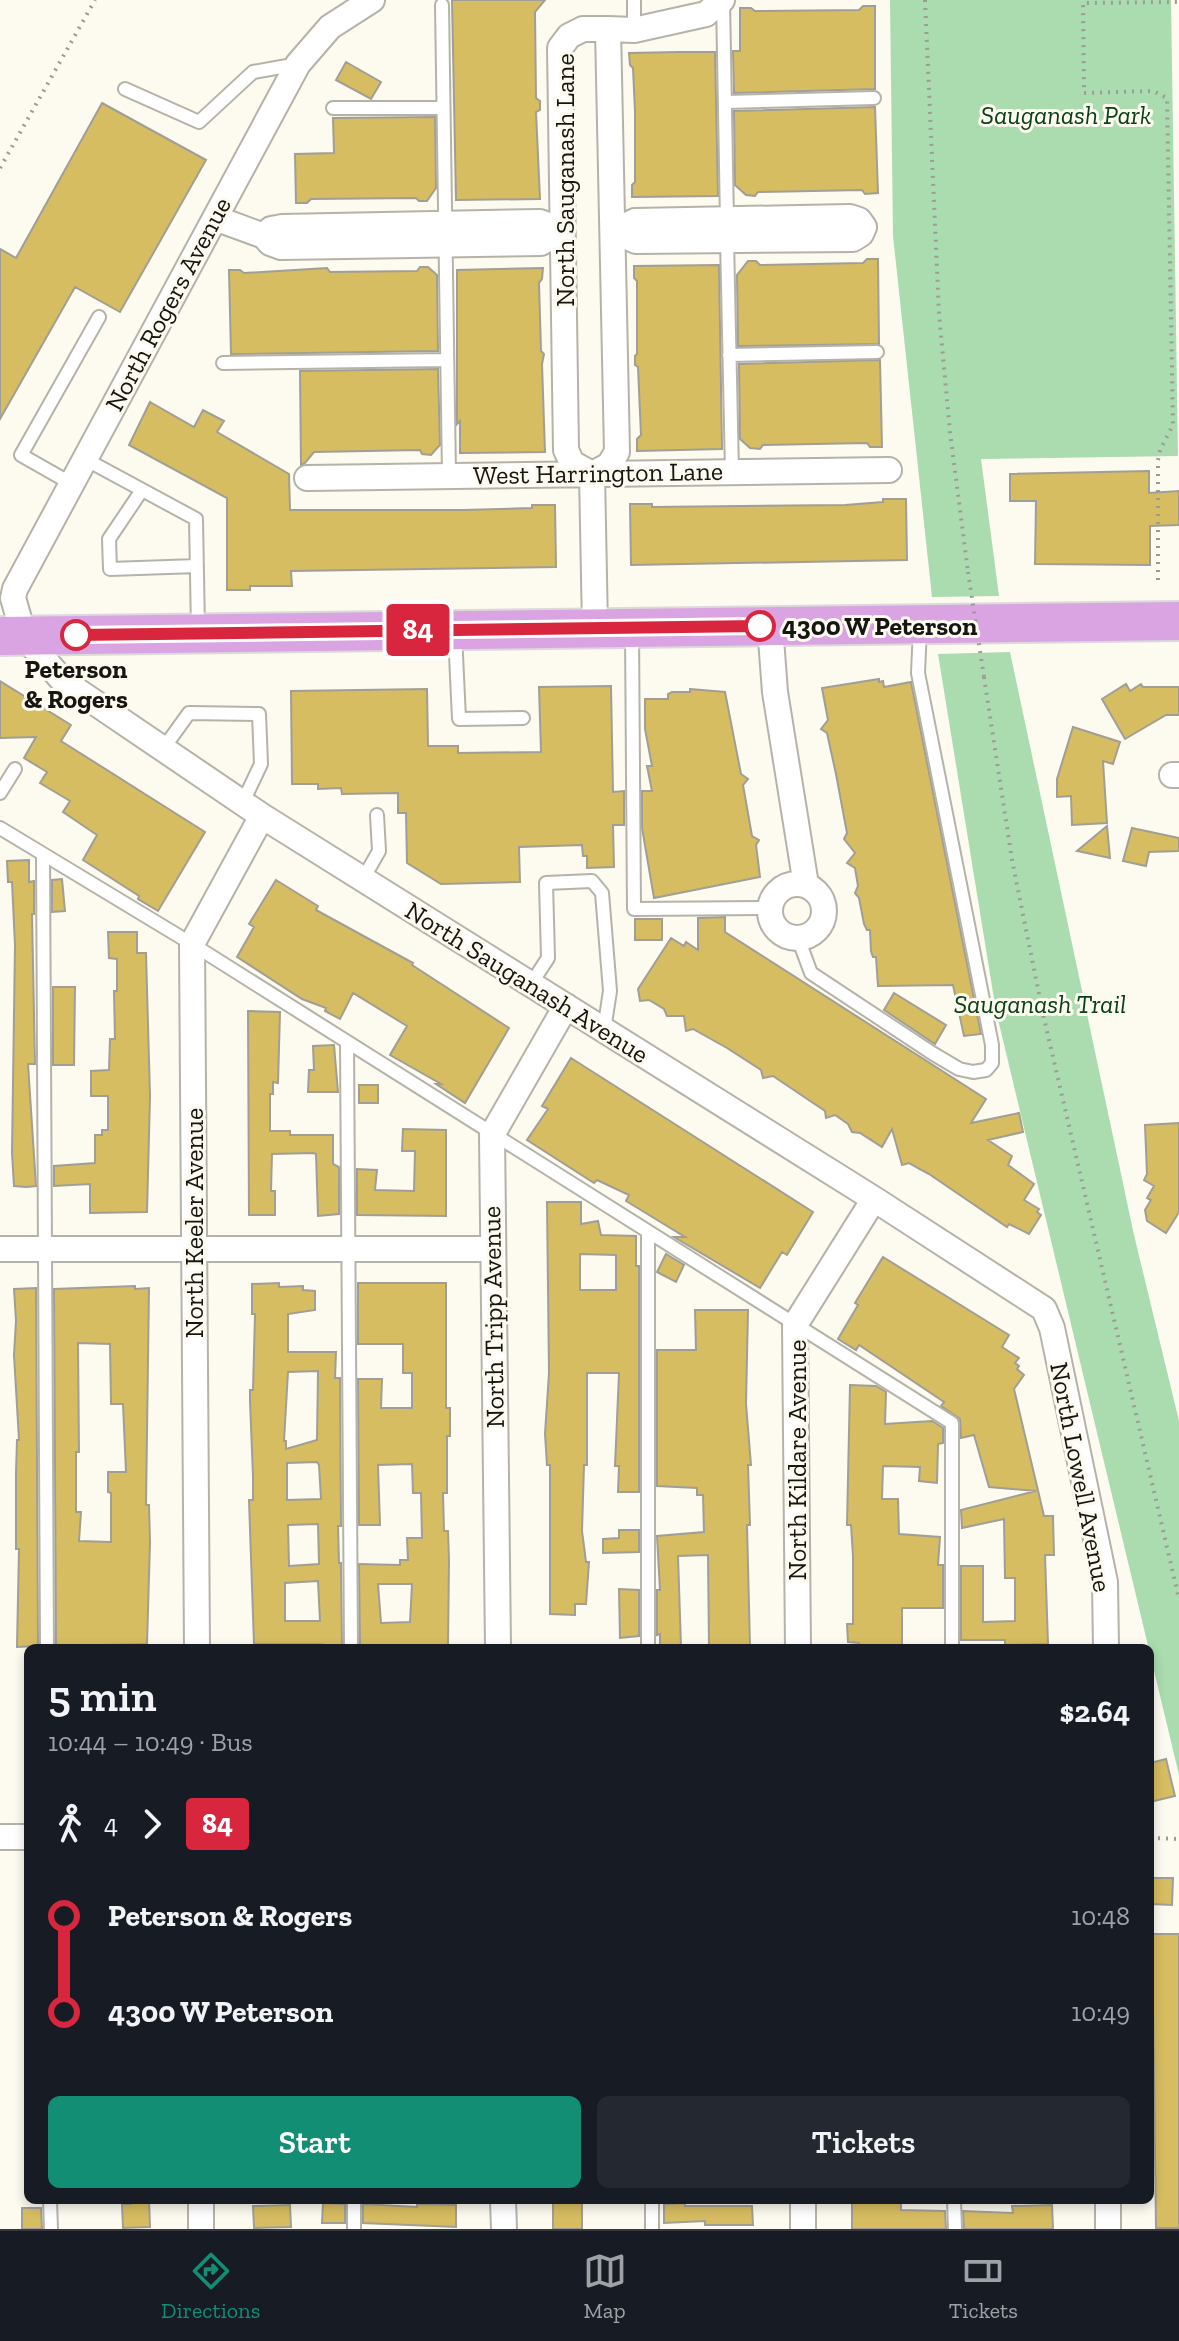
<!DOCTYPE html>
<meta charset="utf-8">
<style>
:root{--surface:#171b24;--page:#242831;--text:#f1f3f6;--muted:#9ea1a6;--line:#363941;--accent:#128e74}
body{margin:0;font-family:"Zilla Slab",serif;background:var(--page);color:var(--text);height:100vh;display:flex;flex-direction:column;font-size:30px;white-space:nowrap}
*{box-sizing:border-box;margin:0}
p{font-size:26px;color:var(--muted)}
.icon{flex:none;width:44px;height:44px;fill:none;stroke:currentColor;stroke-width:2;stroke-linecap:round;stroke-linejoin:round}
.map{position:relative;flex:1;overflow:hidden}
.details{position:absolute;left:24px;top:1644px;width:1130px;height:560px;display:flex;flex-direction:column;background:var(--surface);border-radius:12px;box-shadow:0 4px 12px #0003}
.details>*{flex:none}
.badge{padding:0 16px;border-radius:6px;font-size:28px;line-height:52px}
.map>.badge{position:absolute;translate:-50% -50%;box-shadow:0 0 0 4px #fff}
.legs{display:flex;align-items:center;gap:12px;height:88px;padding:0 24px;font-size:26px}
.legs p{margin-inline-start:auto}
.headline{display:flex;align-items:center;justify-content:space-between;height:136px;padding:0 24px}
h1{font-size:44px;font-weight:600;line-height:60px}
.button{display:flex;gap:16px;margin-top:auto;padding:16px 24px}
.button a{flex:1;height:92px;border-radius:12px;background:var(--accent);color:#fff;font-size:32px;font-weight:600;line-height:92px;text-align:center}
.button a+a{background:var(--page);color:var(--text)}
ul{padding:0 24px;list-style:none}
li{display:flex;align-items:center;gap:28px;height:96px;font-size:30px}
li i{display:grid;place-items:center;width:12px;height:100%;margin:0 10px;background:currentColor}
li i::after{content:'';width:20px;height:20px;margin:-10px;border:6px solid;border-radius:50%;background:var(--surface)}
li p{margin-inline-start:auto}
li:first-child i{background:linear-gradient(#0000 50%,currentColor 0)}
li:last-child i{background:linear-gradient(currentColor 50%,#0000 0)}
.dock{display:flex;justify-content:space-around;align-items:center;height:112px;border-top:2px solid var(--line);background:var(--surface);font-size:22px;color:var(--muted)}
.dock a{display:grid;justify-items:center;gap:4px}
.dock .current{color:var(--accent)}
.map>svg:first-child{display:block}
.green{fill:#abdcb0}
.building{fill:#d7bd61;stroke:#a19e95;stroke-width:2;fill-rule:evenodd}
.lines{fill:none;stroke-linecap:round;stroke-linejoin:round}
.service-casing{stroke:#b5b3a9;stroke-width:16}
.minor-casing{stroke:#b5b3a9;stroke-width:28}
.primary-casing{stroke:#dadad9;stroke-width:42}
.path{stroke:#9d9b94;stroke-width:4;stroke-dasharray:2 6;stroke-linecap:butt}
.service{stroke:#fff;stroke-width:12}
.minor{stroke:#fff;stroke-width:24}
.primary{stroke:#daa3e2;stroke-width:38}
.path-bridge{stroke:#9d9b94;stroke-width:4;stroke-dasharray:2 6;stroke-linecap:butt}
.line-1-casing{stroke:#fff;stroke-width:18}
.line-1{stroke:#d7263d;stroke-width:12}
.stop-1-dot{fill:#fff;stroke:#d7263d;stroke-width:4}
.labels{text-anchor:middle;stroke-width:6;stroke-linejoin:round;paint-order:stroke}
.park-label{font-size:26px;font-style:italic;fill:#0a4018;stroke:#fdfaf0}
.street-label{font-size:26px;fill:#161512;stroke:#fdfaf0}
.stop-label{font-size:26px;font-weight:bold;fill:#161512;stroke:#fdfaf0;text-anchor:start}
</style>
<div class="map">
<svg width="1179" height="2229" viewBox="0 0 1179 2229">
<rect width="100%" height="100%" fill="#fdfaf0"/>
<path class="green" d="M890,0h281l7,456 -197,3 18,137 -67,1 -39,-361z
M1010,652l124,583 45,186v354l-183,-764 -58,-357z"/>
<path class="building" d="M452,0h93l-10,12 1,86 4,3v9l-4,2 4,87 -84,1z
M863,6h12v83l-141,4 -1,-42h7v-43h11l4,3 104,-1z
M679,52h36l3,144 -86,1v-12l3,-3v-70l-2,-44 -3,-3 -1,-12z
M346,62l35,20 -10,17 -35,-19z
M102,103l104,57 -86,152 -45,-25 -75,132v-170l16,9z
M875,107l3,86 -13,1 -3,-4 -104,2 -3,4 -9,-1 -11,-10 -1,-74z
M435,117l1,71 -9,13h-8l-3,-3 -105,1 -4,4h-11l-1,-49 39,-1 -1,-35z
M867,259h11l1,85 -141,2 -1,-71 11,-14h8l4,4 103,-2z
M719,265l3,184 -85,2v-12l4,-4 -3,-68 -3,-2v-9l2,-2v-73l-3,-3v-12z
M420,267h8l9,8 1,76 -207,3 -2,-84h11l4,3 83,-5 3,4 87,-1z
M543,268l-1,11 -3,4 2,68 3,3 -2,10 3,88 -85,1v-32l-3,3v-154z
M880,360l2,87h-12l-3,-4 -104,2 -3,4 -10,-1 -10,-9 -1,-75z
M438,369l2,76 -9,10 -9,-1 -2,-4 -106,2 -9,11 -4,2 -1,-94z
M150,402l44,25 9,-17 21,11 -7,11 72,42 1,36h173l69,-2v-3h23l1,62 -265,4 1,15h-42v4h-23v-92l-98,-53z
M1149,471v22l30,-2v34l-29,1v39l-115,-1 1,-63h-26v-27z
M883,499h23l1,61 -276,5 -1,-61h22v3l193,-2 38,-3z
M879,679v3l4,-1 1,6 27,-5 70,352 -17,2 -11,-51 -75,1 -2,-29h-3l-2,-6 -1,-21h-3l-3,-6 -5,-26 -4,-5 3,-7 -3,-18 -8,-5 8,-10 -11,-14 3,-6 -11,-59 -9,-41 -6,-4 7,-9 -6,-32z
M0,681l71,44 -10,16 144,91 -47,79 -20,-12 1,-3 -56,-36 14,-25 -34,-23 7,-11 -30,-18 7,-11 -23,-14 12,-21 -36,1z
M1126,684l4,7 11,-7 2,3h36v28h-13l-41,24 -23,-40z
M611,686l2,106 11,-1v34h-11l1,42 -27,1v-12h-4l-1,-11 -63,2 1,35 -79,2 -34,-21 -1,-50h-8v-20l-56,1 -1,-6 -23,1v-5h-26l-1,-93 136,-2 1,57h30v7l83,-1 -2,-65z
M690,689l35,3 16,82 7,5 -5,6 9,51 7,4 -3,5 4,32 -106,21 -12,-70v-37h10l-5,-25h5l-7,-37v-30h23v-5l4,-2h18z
M1073,727l47,15 -7,22 -10,-3 4,62 -35,2 -1,-29 -14,1v-18z
M1107,826l3,32 -33,-7z
M1132,828l47,10v13l-30,1 -3,14 -23,-5z
M29,860v22l5,-1v33h-2l3,150h-7l8,122 -10,1 -12,-1 -2,-33 3,-208 -3,-63h-4l-1,-21z
M62,879l3,32 -13,1v-32z
M276,880l42,26 -2,4 97,53 -1,2 97,63 -44,75 -29,-19h5l-51,-29 17,-29 -54,-33 -13,26 -15,-8 1,-3 -24,-9 -65,-42 17,-30 -5,-3z
M725,917v15l261,167 -15,24 48,-10 4,19 -35,8 24,16 -4,9 26,19 -10,16 15,9 -2,3 4,3 -12,19 -20,-10 -2,3 -78,-53 -20,-11 -7,2 -10,-36 -10,18 -22,-14 -8,-1 -4,-8 -13,-9 -9,3 -1,-7 -52,-35 -10,2 -2,-8 -34,-22 -34,-19 -7,2 -2,-15h-17l-3,-7 -15,-9 -9,1 -2,-12 33,-51 13,8 2,-4 12,8v-32z
M635,919h27v21h-27z
M108,932h29v21h9l4,143 -3,116 -57,1v-29l-36,2v-20l41,-3v-28h7v-5h6v-34h-17v-25l18,-1 1,-31h5l-1,-48h3v-32l-8,-1z
M53,987h22l-1,78h-21z
M894,993l52,32 -11,19 -51,-34z
M248,1011l32,1 -2,71 -5,-1v12h-3v37h20v4h43v29l6,3v47l-21,2 -2,-62 -3,-1 -41,1 -1,37h4v24h-26z
M334,1045l4,47h-30l1,-22h5l-1,-24z
M571,1058l242,154 -26,43 -5,-3 -22,36 -86,-51h11l-59,-36 3,-6 -32,-15 -3,3 -67,-43 21,-31 -6,-3z
M359,1085h19v18h-19z
M1179,1123v89l-13,21 -19,-12 -2,-11 6,-10 -4,-2 7,-12 -10,-6 3,-6 -2,-49z
M403,1129l43,1v86l-89,-1v-46l20,1 -2,20 39,1 1,-40h-13z
M547,1202h34v22l17,-3 3,14 35,1v30h3v226h-21l1,-26h-4l4,-93h-32v92h-3l-2,66 4,31h3l-3,42h-11v11l-25,-1v-149h-3l-2,-31 4,-61zM580,1254l36,1v35h-36z
M666,1254l18,11 -8,17 -19,-10z
M883,1257l126,78 -7,12 17,11 -4,5 4,3 -2,3 7,6 -10,14 30,127h9l1,39h-9l3,89 -43,1v-5h-44v-74h22v56l32,-1v-43h-10l-1,-59 -42,9 -1,-18 75,-19 -47,-4 -15,-52 -13,3 -1,-19 -19,-13 3,-4 -85,-57 -3,5 -18,-11 20,-34 -3,-2z
M279,1283v4l24,-1v4l12,1v19l-27,4v38h48l-1,26h5l1,148h-3l1,37h2l1,83 -3,1 -20,-3h-65l-5,-144h4v-24l-3,-75v-11h3l2,-76h-3v-30zM318,1371l-1,69 -31,9v-8h-2l4,-69zM317,1462l2,3 2,34 -34,1v-37zM318,1524l1,40 -30,2 -1,-41zM318,1581l2,40h-35v-38z
M358,1283h88v125h4v28h-3v57h-4l1,38h4l1,30 -1,84 -88,2 -1,-83 41,1v-5h8l-1,-22h15l-1,-45h-8l-1,-29 -34,1 2,60h-21l-1,-146h24l-1,29h31v-35h-9v-29h-45zM378,1584h34l-2,38 -29,1z
M135,1286v3l14,-1 -3,217h3l1,37 -3,102 -91,2 -2,-357zM78,1343l32,1 1,60h12l3,68h-18v20l3,1v49l-32,-1 2,-29h-5v-60h3z
M36,1288l2,358 -21,1 2,-98h-3v-76l1,-33h2l-5,-85 2,-34 -2,-32z
M695,1310h53l-2,94 5,61h-3l2,60h-3l3,121 -41,1 -1,-92 -30,1 3,91h-21v-13l-3,1v-45h3l-3,-54 47,-4 -1,-37h-6v-7l-40,-2v-136h39z
M850,1385l26,1 10,6 -1,32 47,-3 11,7v15l-5,1 -1,39 -18,-2 1,-14 -37,-1 -1,33h16l1,35 41,3 -2,28h5v43h-41v37h-43v-2l-11,-1 -1,-18h6v-68l-2,-31h-4z
M619,1530h20v22l-36,1v-14l16,-1z
M619,1589l20,1v46l-19,2z
M1166,1759l9,37 -25,6v-39z
M1152,1878h21l-1,27 -21,-1z
M1152,1934h27v294h-23z
M131,2200h18l1,27 -27,1 -1,-24h9z
M553,2200h29v29h-29z
M852,2202l49,1v7l44,1 1,18h-94z
M323,2203l22,1v19h-23z
M685,2203v3h67l1,19h-48v-4l-41,2v-19z
M363,2204l54,3v-3l39,1v22l-93,-4z
M290,2205l1,22 -37,1 -1,-22z
M1052,2205l1,24h-89l-1,-18 50,2 -1,-7z
M22,2208h19l1,21h-20z"/>
<g class="lines">
<defs>
<path id="service" d="M634,0v30
M723,0l4,221
M442,5l7,470
M125,89l74,33 54,-50 45,-8
M726,102l148,-4
M333,108h110
M727,239l5,233
M729,355l148,-3
M223,363l224,-3
M85,459l111,60 2,111
M72,484l-51,-29 78,-138
M142,490l-33,49 1,30 87,-3
M632,631l2,278 136,-1
M455,633l4,86 64,-1
M163,749l26,-36 70,1 2,50 -18,38
M0,793l15,-24
M0,828l192,116 760,479v225
M43,854l4,794
M363,879l16,-28 -2,-36
M798,938l13,35 121,80 27,16 14,3 13,-2 6,-7v-18l-74,-372 2,-45
M531,984l17,-26 -2,-75 46,-2 10,12 8,98 -6,39
M347,1044l4,604
M648,1233v415
M50,2200l1,29
M354,2200v29
M652,2200v29
M954,2200l1,29"/>
<path id="minor" d="M372,0l-42,27 -32,37 -283,525 -2,9 11,38 39,45 199,135 612,383 170,110 8,19 53,254 1,66
M583,29h25l9,423 -8,13 -17,9 -20,-11 -6,-13 -6,-402 9,-12z
M608,29l26,1 72,-16 16,-14
M850,217l9,3 5,7 -3,7 -8,5 -217,2 -22,-10 21,-10z
M215,218l49,18 6,7 11,4 260,-4 22,-13
M264,236l7,-7 11,-2 258,-5 23,8
M592,474l3,154
M307,478l582,-8
M770,626l5,66 31,193
M1172,775h7
M770 911a27 27 0 1 1 54 0a27 27 0 1 1-54 0Z
M0,1249h492
M197,1648l-5,-704 70,-128
M498,1648l-6,-513 74,-129
M798,1648l-3,-323 79,-126
M0,1837h28
M201,2200v29
M503,2200l1,29
M803,2200v29
M1108,2200v29"/>
<path id="primary" d="M0,636l1179,-15"/>
</defs>
<use href="#service" class="service-casing"/>
<use href="#minor" class="minor-casing"/>
<use href="#primary" class="primary-casing"/>
<path class="path" d="M925,0l14,314 11,118 18,140
M0,168l95,-168
M1158,580v-120l2,-10 13,-25 -6,-327 -14,-7 -69,2 -1,-90 96,-1
M984,677l28,183 31,154 136,585
M1150,1838l29,1"/>
<use href="#service" class="service"/>
<use href="#minor" class="minor"/>
<use href="#primary" class="primary"/>
<path class="path-bridge" d="M968,572l16,105"/>
</g>
<g class="lines">
<defs>
<path id="line-1" d="M76,635l684,-9"/>
</defs>
<use href="#line-1" class="line-1-casing"/>
<use href="#line-1" class="line-1"/>
</g>
<g class="stop-1-dot">
<circle cx="760" cy="626" r="14"/>
<circle cx="76" cy="635" r="14"/>
</g>
<g class="labels">
<g class="park-label">
<text x="1066" y="124">Sauganash Park</text>
<text x="1040" y="1013">Sauganash Trail</text>
</g>
<g class="street-label">
<text transform="translate(565 180) rotate(-90)" y="9">North Sauganash Lane</text>
<text transform="translate(168 304) rotate(-62)" y="9">North Rogers Avenue</text>
<text transform="translate(598 473) rotate(-1)" y="9">West Harrington Lane</text>
<text transform="translate(527 982) rotate(32)" y="9">North Sauganash Avenue</text>
<text transform="translate(194 1223) rotate(-90)" y="9">North Keeler Avenue</text>
<text transform="translate(493 1317) rotate(-91)" y="9">North Tripp Avenue</text>
<text transform="translate(797 1460) rotate(-90)" y="9">North Kildare Avenue</text>
<text transform="translate(1081 1477) rotate(79)" y="9">North Lowell Avenue</text>
</g>
<g class="stop-label">
<text x="782" y="635">4300 W Peterson</text>
<text x="76" y="678" text-anchor="middle">Peterson<tspan x="76" dy="30">&amp; Rogers</tspan></text>
</g>
</g>
</svg>
<b class="badge" style="left:418px;top:630px;background:#d7263d;color:#fff">84</b>
<section class="details">
<div class="headline"><div><h1>5 min</h1><p>10:44 – 10:49 · Bus</p></div><b>$2.64</b></div>
<div class="legs"><svg class="icon" aria-label="walk" viewBox="0 0 24 24"><circle cx="13" cy="4" r="2"/><path d="M13 8l-2 6 4 7M11 14l-3 7M7 12l3-4h3l4 4"/></svg>4<svg class="icon" aria-label="forward" viewBox="0 0 24 24"><path d="M9 5l7 7-7 7"/></svg><b class="badge" style="background:#d7263d;color:#fff">84</b></div>
<ul>
<li><i style="color:#d7263d"></i><b>Peterson &amp; Rogers</b><p>10:48</p></li>
<li><i style="color:#d7263d"></i><b>4300 W Peterson</b><p>10:49</p></li>
</ul>
<div class="button"><a>Start</a><a>Tickets</a></div>
</section>
</div>
<nav class="dock">
<a class="current"><svg class="icon" aria-label="directions" viewBox="0 0 24 24"><path d="M12 3l9 9-9 9-9-9zM9 14v-3h6M13 9l2 2-2 2"/></svg>Directions</a>
<a><svg class="icon" aria-label="map" viewBox="0 0 24 24"><path d="M3 6l6-2 6 2 6-2v14l-6 2-6-2-6 2zM9 4v14M15 6v14"/></svg>Map</a>
<a><svg class="icon" aria-label="tickets" viewBox="0 0 24 24"><path d="M3 7h18v10H3zM15 7v10"/></svg>Tickets</a>
</nav>
